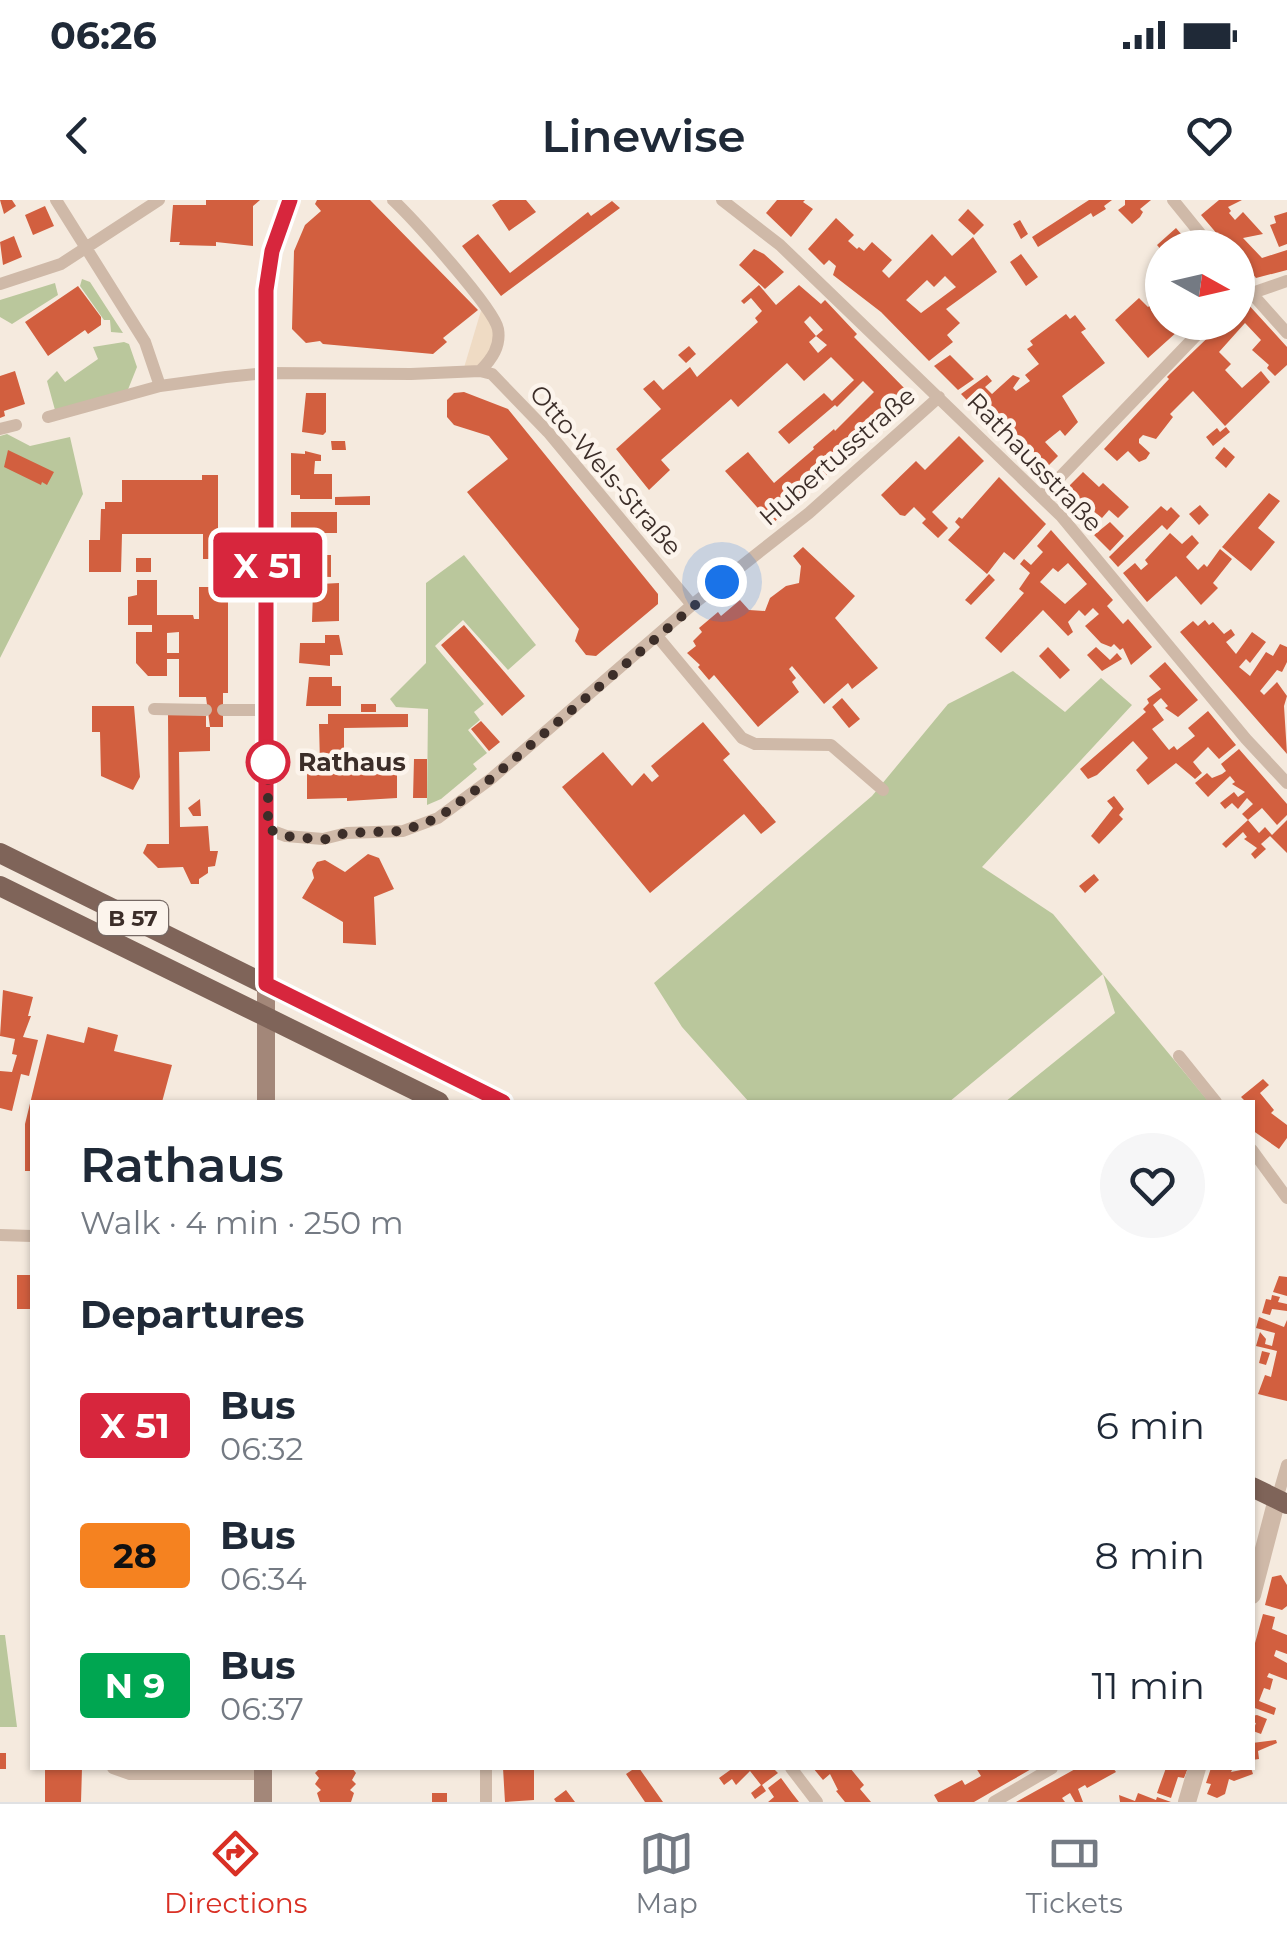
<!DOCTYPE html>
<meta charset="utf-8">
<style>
:root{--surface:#fff;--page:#f6f6f7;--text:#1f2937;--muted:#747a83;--line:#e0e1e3;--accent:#d93025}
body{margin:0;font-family:Montserrat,sans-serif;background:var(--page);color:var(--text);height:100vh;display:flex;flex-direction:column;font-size:38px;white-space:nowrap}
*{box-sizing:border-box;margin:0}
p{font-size:32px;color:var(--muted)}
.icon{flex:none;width:55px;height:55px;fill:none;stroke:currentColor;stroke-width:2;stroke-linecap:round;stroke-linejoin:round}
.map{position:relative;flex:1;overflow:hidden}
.details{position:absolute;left:30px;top:900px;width:1225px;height:670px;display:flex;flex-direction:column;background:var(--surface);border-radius:0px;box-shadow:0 2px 8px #0004}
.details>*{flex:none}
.badge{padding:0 20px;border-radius:8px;font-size:35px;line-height:65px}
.needle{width:65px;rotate:98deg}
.tools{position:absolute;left:1145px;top:30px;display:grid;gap:20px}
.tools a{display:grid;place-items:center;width:110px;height:110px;border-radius:50%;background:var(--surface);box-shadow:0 2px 8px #0004;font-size:50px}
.you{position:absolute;width:50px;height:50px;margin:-25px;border:8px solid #fff;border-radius:50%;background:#1a73e8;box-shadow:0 0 0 15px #1a73e833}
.map>.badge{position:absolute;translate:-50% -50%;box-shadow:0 0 0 5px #fff}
h2{padding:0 50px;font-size:38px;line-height:90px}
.round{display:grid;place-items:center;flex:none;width:105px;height:105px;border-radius:52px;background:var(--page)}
.headline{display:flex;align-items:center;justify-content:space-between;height:170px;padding:0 50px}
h1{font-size:48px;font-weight:600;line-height:75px}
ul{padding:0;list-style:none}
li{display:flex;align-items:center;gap:30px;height:130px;padding:0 50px}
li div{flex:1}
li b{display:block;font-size:38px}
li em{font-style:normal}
li .badge{min-width:110px;font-weight:700;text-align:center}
.status{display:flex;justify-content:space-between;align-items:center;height:70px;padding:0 50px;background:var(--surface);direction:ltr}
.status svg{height:28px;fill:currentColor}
header{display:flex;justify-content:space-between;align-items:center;height:130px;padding:0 50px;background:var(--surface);font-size:45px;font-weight:600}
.menu{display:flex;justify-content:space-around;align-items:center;height:140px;border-top:2px solid var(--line);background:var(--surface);font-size:28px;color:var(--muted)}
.menu a{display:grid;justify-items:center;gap:5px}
.menu .selected{color:var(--accent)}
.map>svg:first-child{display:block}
.green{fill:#bac79c}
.plaza{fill:#efdbc4}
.building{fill:#d25f3f;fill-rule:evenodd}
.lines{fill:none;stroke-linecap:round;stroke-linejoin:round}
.minor{stroke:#cfb9a8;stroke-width:12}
.tertiary{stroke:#cfb9a8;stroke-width:18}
.secondary{stroke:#a38779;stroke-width:18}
.primary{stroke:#7f6459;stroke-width:20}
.line-casing{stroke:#fff;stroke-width:22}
.line{stroke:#d7263d;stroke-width:15}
.walk{stroke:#3c2e29;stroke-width:10;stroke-dasharray:0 18}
.stop-dot{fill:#fff;stroke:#d7263d;stroke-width:5}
.labels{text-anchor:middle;stroke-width:9;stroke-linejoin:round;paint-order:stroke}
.shield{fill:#fcf4ec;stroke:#766964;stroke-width:2.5}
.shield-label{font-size:22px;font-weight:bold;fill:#3c2e29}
.street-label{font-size:25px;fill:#3c2e29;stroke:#fcf4ec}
.stop-label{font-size:25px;font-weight:bold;fill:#3c2e29;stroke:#fcf4ec;text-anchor:start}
</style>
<div class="status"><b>06:26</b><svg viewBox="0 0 49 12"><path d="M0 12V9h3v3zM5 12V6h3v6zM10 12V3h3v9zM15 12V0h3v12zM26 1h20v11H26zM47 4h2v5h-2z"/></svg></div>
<header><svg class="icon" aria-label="back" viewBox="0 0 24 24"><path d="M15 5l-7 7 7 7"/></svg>Linewise<svg class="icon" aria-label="heart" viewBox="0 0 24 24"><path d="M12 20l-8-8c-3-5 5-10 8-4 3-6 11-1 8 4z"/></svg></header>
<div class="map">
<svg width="1287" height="1602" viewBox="0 0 1287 1602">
<rect width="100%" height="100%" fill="#f5eade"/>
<path class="green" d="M82,79l8,3 33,51 -12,-1 -1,-12h-6l-24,-34z
M55,83l3,12 -46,29 -12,-7v-17z
M124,142l5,2 8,23 -10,25 -72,18 -8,-29 10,-10 8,11 33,-23 -5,-12z
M7,234l23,12 40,-9 13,57 -83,164v-222z
M464,355l72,90 -28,25 -45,-50 -28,26 49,58 -10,8 6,8 -12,10 19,23 -14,11 4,5 -36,30 -14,6 1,-96 -32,-2 -6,-8 36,-36v-80z
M1013,471l52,41 36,-34 31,27 -150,162 71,47 156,188h-204l110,-89 -12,-39 -154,128h-200l-67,-75 -28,-44 218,-187 76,-92z
M0,1435h5l12,92h-17z"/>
<path class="plaza" d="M483,104l14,20 -8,38 -26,9z"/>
<path class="building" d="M0,0h12l4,6 -12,8z
M206,0h54l-7,6v40l-37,-4v4l-37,-1 1,-3h-10l3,-37h33z
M317,0h53l108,110 -35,28 4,4 -14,12 -110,-10 -3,-3 -14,2 -14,-14 2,-78 11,-26 16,-14 -6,-7z
M500,0h26l10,12 -27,19 -17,-26z
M777,0h28l-2,2 10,7 -22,28 -25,-24z
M1089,0h23l-8,6 2,3 -13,8 -2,-4 -53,34 -6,-10z
M1125,0h26l-11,9 3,3 -3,5 -8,7 -14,-14 7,-5z
M1219,0h23l-14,7 3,4 -2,2 6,7 8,-8 20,22 -20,4 19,20 25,-8v20l-31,8 -18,-21v-9h-9l-28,-33z
M612,1l8,7 -119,88 -39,-50 16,-12 32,39 78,-61 3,4z
M45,6l9,20 -21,9 -8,-20z
M968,9l16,16 -10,10 -16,-15z
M1287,12v32l-8,3 -9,-22 6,-2 -2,-7z
M836,18l18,17 -6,6 9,8 2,-2 5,4 8,-9 20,18 -10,11 7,7 43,-44 20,22 21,-19 24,35 -51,37 14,14 -13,12 6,7 -24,19 -48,-49 -48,-37 3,-9 -7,-6 -5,5 -16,-16zM945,76l11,11 -35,26 -15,-13 21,-20 7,7z
M1020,20l8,14 -7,5 -8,-15z
M1176,28l17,20h-31v3l-5,-6z
M14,36l8,21 -19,8 -3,-23z
M754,49l10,5 20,18 -19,17 -26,-24z
M1021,54l17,23 -12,9 -16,-24z
M759,85l17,20 23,-20 22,19 4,-4 32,34 -3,3 57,58 -64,66 -2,-2 -73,65 -47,-53 23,-19 26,31 40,-34 -1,-2 21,-18 1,2 39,-39 -11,-11 -26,26 -2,-2 -46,39 -11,-12 46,-39 8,8 22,-21 -23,-23 -27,24 -17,-18 -49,44 -7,-8 -70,61 9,10 -21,20 -33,-41 45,-40 -18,-20 11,-9 9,10 27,-23 7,10 61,-55 -3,-4 7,-7 -11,-13 -7,6 -3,-3zM810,116l13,14 -7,6 11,9 -9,8 -9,-11 7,-6 -12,-14z
M78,86l23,31v8l-13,9 -3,-4 -37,26 -23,-34z
M1139,98l9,9 4,-3 3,3 -4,3 8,10 3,-3v5h26l-40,36 -33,-38z
M1246,102l41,45v18l-12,11 -8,-8 2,-3 -17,-15 9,-10 -16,-17 -26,29 12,12 -6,6 17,18 19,-17 9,11 -45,44 -32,-35 -23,23 3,3 -17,22 -13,-4 -4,4v4l11,10 -4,6 -7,3 -11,-11 -11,10 -13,-12 65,-70 -2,-2 4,-4 53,-51h14v-12z
M1066,114l4,5 5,-4 11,14 -5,3 24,31 -43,33 16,26 -13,14 -5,-6 -15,12 13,14 -10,10 -14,5 -73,-77 26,-19 5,6 -7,6 7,7 21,-19 7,3 -7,10 3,3 14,-10 -5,-6 14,-11 -12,-15 6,-4 -3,-4z
M689,146l7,8 -10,9 -8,-8z
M950,155l24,24 -16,11 -24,-24z
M15,171l10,33 -21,7 1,5 -5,2v-42z
M464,192l44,17 150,185v10l-62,52 -10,-1 -11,-14 4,-12 -112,-137 41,-33 -19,-23 -35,-11 -7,-8v-17l7,-7z
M306,193h20v39l-3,3 -21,-3z
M1226,227l4,5 -17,14 -7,-9 11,-9 3,4z
M959,236l25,25 -52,51 16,16 -10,10 -16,-15 4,-4 -12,-12 -9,9 -5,-1 -19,-20 35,-34 9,9z
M331,241h14l1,9h-14z
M1224,247l11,10 -9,11 -11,-10z
M8,250l46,22 -7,13 -5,-3 -1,3 -37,-18z
M305,251l16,4v6h-6l-1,13h18v25h-32v-4h-9v-42l14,1z
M1083,272l16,15 4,-4 26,24 -11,11 -9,-8 -7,8 -10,-8 -10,11 -11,-12 -1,-24z
M202,275h16v60h10v24h-25v-25h-81l-1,38h-32v-32h11l1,-31h4v-7h17v-22h80z
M999,277l47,47 -32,36 -10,-8 -17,22 -39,-34 12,-13 -5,-5 4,-5 3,2z
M1269,293l11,8 -22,27 17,14 -24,29 -29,-24z
M370,296v9h-35v-8z
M1200,305l9,10 -10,10 -10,-11z
M1161,306l6,5 4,-4 9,9 -13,14 -5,-5 -44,42 -9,-10z
M291,312h46v21h-19l1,22h12v22l-28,-1 -3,-21h-9z
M1110,322l14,14 -14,15 -16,-16z
M1051,330l62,70 -6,6 16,18 5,-5 24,28 -21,18 -8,-17 -3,2 -6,-6 -3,3 -10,-4 -16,-17 14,-12 -6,-6 -8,8 -6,-6 -11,12 5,10 -5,4 -25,-26 -42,43 -16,-15 39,-45 -5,-4 11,-16 -10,-9 4,-5 7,6 12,-13 -6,-6zM1068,363l19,21 -22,20 -25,-22 13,-14 5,4z
M1170,333l12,11 10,-9 7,8 -13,14 12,13 6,-6 3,3 13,-18 12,10 -19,24 5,5 -17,17 -25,-29 -29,26 -24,-29 12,-10 6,7 7,-6 -3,-4z
M803,347l52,49 -20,22 43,50 -26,21 -4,-6 -24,21 -32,-38 -3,3 7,9 -4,4 7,10 -41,35 -44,-52 -5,5 -11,-13 2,-2 -13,-12 9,-7 -3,-5 9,-9 -3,-4 19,-16 3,4 19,-16 9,10 16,1 5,-13 16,-12 13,-3 2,-17 -8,-10z
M136,358h15v14h-15z
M989,374l6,6 -24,25 -6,-5z
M137,380h20v35h36l1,4h5v-32h29v106h-5v34h-13l-4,-30h-27v-38h-12v17h-19l-12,-13v-31h16v-7h-24v-28l9,-2zM179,432v21h-12v-20z
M339,383v38l-27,1 1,-30h7v-8z
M1205,420l4,5 4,-3 11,12 7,-5 4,6 -9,7 10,12 16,-22 14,10 -16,21 -4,-4 -7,8 11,9 16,-24 7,4 7,-12 7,3v15l-5,10 -5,-2 -17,21 4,4 13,-13 10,14 -3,10 3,48 -107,-122 13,-11 5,5z
M464,425l61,71 -23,20 -61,-71z
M325,435h14l4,20h-13v11l-31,-3 1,-20h25z
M1048,447l22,23 -10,9 -21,-23z
M1096,447l14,13 7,-7 5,6 -20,12 -15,-16z
M1165,462l33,38 -20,17 -13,-9 3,-2 -7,-8 -8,7 11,15 -12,9 17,21 5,-4 3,4 18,-14 -7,-8 20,-17 28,34 -17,14 -11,-12 -15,15 9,11 -7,6 -19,-16 -28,22 -12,-15 12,-12 -15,-17 -36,34 -9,4 -8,-10 66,-57 -3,-3 6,-6 -2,-4 14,-10 -12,-13z
M309,477h23v9h9v20h-35z
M842,498l18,21 -11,9 -17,-21z
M361,504h15v8h-15z
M92,506h42l6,71 -7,13 -32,-14 -1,-44h-8z
M328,514h80v13l-64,1v36h53v34l-50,3v-3l-40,1v-35h13l-1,-40h9z
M168,515h38v12h4v24l-31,1 1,75 28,-1 2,25h8l-3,15 -7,1v6l-9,6v5h-8l-8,-17 -25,1 -15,-15 4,-9h22z
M481,521l19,21 -11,9 -18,-22z
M703,522l27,32 -7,6 53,62 -15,12 -17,-20 -94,79 -88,-106 41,-35 29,34 12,-13 8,9 7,-6 -8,-10z
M1239,549l48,55v11l-10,10 -15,-17 -14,12 -6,-6 11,-10 -6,-6 -9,11 -6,-6 -7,6 -5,-6 14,-11 4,5 7,-5 -13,-8 3,-2 -5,-6 -22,21 -13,-14 12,-10 5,5 10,-4 4,-3 -5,-7z
M414,559h13v39h-14z
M1114,596l10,13 -5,6 4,4 -24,25 -8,-8 22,-28 -6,-7z
M200,599l1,17h-8l-5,-8z
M1248,620l11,13 6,-6 7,8 15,-15v33l-17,-17 -9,8 5,5 -11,10 -4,-5 6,-6 -13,-9 3,-2 -4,-5 -17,16 -4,-4z
M368,654l11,4 15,31 -20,8 2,48 -33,-2v-21l-41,-24 12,-20 -2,-8 5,-8 8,-2 20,12z
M1094,674l5,6 -14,13 -6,-7z
M3,790l30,7 -5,19h3l-8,21 15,3 -9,36 -8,-2 -9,37 -12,-3v-37l12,1 5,-17 -5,-1 3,-15 -15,-3z
M88,827l30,8 -4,16 58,14 -10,37h-130v69h-7v-47l22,-90 37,9z
M1263,879l6,6 -9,8 14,17 -3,3 16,12v13l-8,11 -27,-19v-28h-6l-5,-5z
M17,1075h15v34h-15z
M1279,1076l8,1v19l-14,-4z
M1272,1095l8,2 -2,5 9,2v7l-15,-2 -2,6 -8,-2 4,-14 5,1z
M1259,1117l25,10 3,-7v81l-29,-7 7,-19 6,2 6,-26 -21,-5 4,-14 6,7 -1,5 7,2 3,-13 -19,-5z
M1262,1151l8,2 -4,12 -7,-2z
M1281,1375l6,10v21l-5,4 -17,-5 7,-28z
M1263,1414l12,3 -3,12 15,6v19l-11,-4 -2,6 13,7v17l-18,-7 -2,4 6,2 -3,11 -6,-2 -5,13 17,7 -2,7 -22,-8v-53z
M1257,1515l10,4 -6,15 -8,-3 3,-8 -4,-1v-6z
M1276,1540l1,3 -19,8 1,8 -7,1v-17z
M0,1553h6v16h-6z
M45,1568h37l-1,34h-36z
M320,1568h32l4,5 -4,7 4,4 -6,6 4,3 -3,9h-31l-3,-9 4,-3 -6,-6 4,-6 -4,-5z
M503,1568h31v32l-29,2z
M635,1568h4l24,34h-18l-19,-28z
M733,1568h40l5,5 -16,12 4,6 -11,8 -4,-6 10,-8 -11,-14 -14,14 -4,-6 -8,6 -5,-7z
M813,1568h37l14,17 -4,4 11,13h-26l-9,-11 2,-1 -8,-16 -7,6z
M976,1568h57l-59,34h-36l-4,-7 28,-15 3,5 16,-9z
M1077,1568h36l3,4 -29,16 -2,-3 -7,4 5,13h-8l-5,-9 -8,5 3,4h-49z
M1166,1568h22l-4,10 -6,-1 -7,21 -14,-5z
M1211,1568h22l-2,4 20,-4 2,6 -19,7 -5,-2 -4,15 -8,4 -10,-4 4,-10 -5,-1z
M781,1578l11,15 7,9h-31l6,-5 -6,-9z
M566,1590l9,12h-19l-2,-3z
M432,1593h15v9h-15z
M1138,1593l18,7 1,-3 14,5h-51l-1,-7 16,6z"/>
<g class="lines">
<path class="minor" d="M56,0l89,142 15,44
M393,0c20,19 101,108 105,129 3,17 -6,30 -18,42
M722,0l58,45 281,271 185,223 41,44
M1173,0l39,48
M1238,78l49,55
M0,84l61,-20 98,-64
M1238,98l49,-17
M48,217l112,-31 66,-9 41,-4 144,1 69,-3 12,3 56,58 144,173
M0,229l16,-4
M1041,297l168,-175
M657,436l85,102 13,6 76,1 52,45
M154,509l52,1
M223,510h44
M267,629l19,7 37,3 24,-6 56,-2 35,-13 54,-40 200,-173 117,-92 130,-116
M1179,856l37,46
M1252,950l35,48
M0,1035l32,1
M1277,1299l10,-34
M113,1568l17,6h133
M486,1568v34
M791,1568l26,34
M994,1602l58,-34"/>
<path class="tertiary" d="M1252,1395l25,-96
M1187,1602l10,-34"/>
<path class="secondary" d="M266,902v-812l6,-39 18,-51
M263,1568v34"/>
<path class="primary" d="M0,653l503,249
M0,686l439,216
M1252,1287l35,17"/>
</g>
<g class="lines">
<defs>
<path id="line" d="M290,0l-18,51 -6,39v694l237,118"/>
</defs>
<use href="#line" class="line-casing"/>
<use href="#line" class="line"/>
<path class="walk" d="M268,562v67l18,7 37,4 23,-7 57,-2 35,-13 54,-40 230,-196"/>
</g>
<circle class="stop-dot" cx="268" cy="562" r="20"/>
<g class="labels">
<rect class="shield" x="98" y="701" width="70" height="34" rx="8"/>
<g class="shield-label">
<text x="133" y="726">B 57</text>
</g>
<g class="street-label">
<text transform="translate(837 256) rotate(-41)" y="9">Hubertusstraße</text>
<text transform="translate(1035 262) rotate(46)" y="9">Rathausstraße</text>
<text transform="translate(606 270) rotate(49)" y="9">Otto-Wels-Straße</text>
</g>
<g class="stop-label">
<text x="298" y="571">Rathaus</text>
</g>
</g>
</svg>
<div class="tools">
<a><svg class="needle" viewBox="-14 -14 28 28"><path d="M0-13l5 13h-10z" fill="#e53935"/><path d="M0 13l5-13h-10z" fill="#747a83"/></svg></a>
</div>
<div class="you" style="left:722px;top:382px"></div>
<b class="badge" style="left:268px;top:365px;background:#d7263d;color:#fff">X 51</b>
<section class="details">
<div class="headline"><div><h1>Rathaus</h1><p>Walk · 4 min · 250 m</p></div><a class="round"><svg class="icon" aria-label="heart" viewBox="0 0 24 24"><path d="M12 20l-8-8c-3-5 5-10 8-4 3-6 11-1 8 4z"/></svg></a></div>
<h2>Departures</h2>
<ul>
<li><span class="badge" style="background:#d7263d;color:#fff">X 51</span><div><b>Bus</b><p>06:32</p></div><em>6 min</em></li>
<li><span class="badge" style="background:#f58220;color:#111">28</span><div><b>Bus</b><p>06:34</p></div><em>8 min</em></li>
<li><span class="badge" style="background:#00a651;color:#fff">N 9</span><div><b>Bus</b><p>06:37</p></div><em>11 min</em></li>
</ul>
</section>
</div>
<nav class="menu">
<a class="selected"><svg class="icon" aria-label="directions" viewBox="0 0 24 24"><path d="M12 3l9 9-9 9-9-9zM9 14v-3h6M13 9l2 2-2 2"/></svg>Directions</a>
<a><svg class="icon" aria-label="map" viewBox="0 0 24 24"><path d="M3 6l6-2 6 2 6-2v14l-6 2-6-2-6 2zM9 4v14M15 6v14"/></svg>Map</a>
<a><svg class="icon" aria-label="tickets" viewBox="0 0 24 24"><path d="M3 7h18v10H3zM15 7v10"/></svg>Tickets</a>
</nav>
